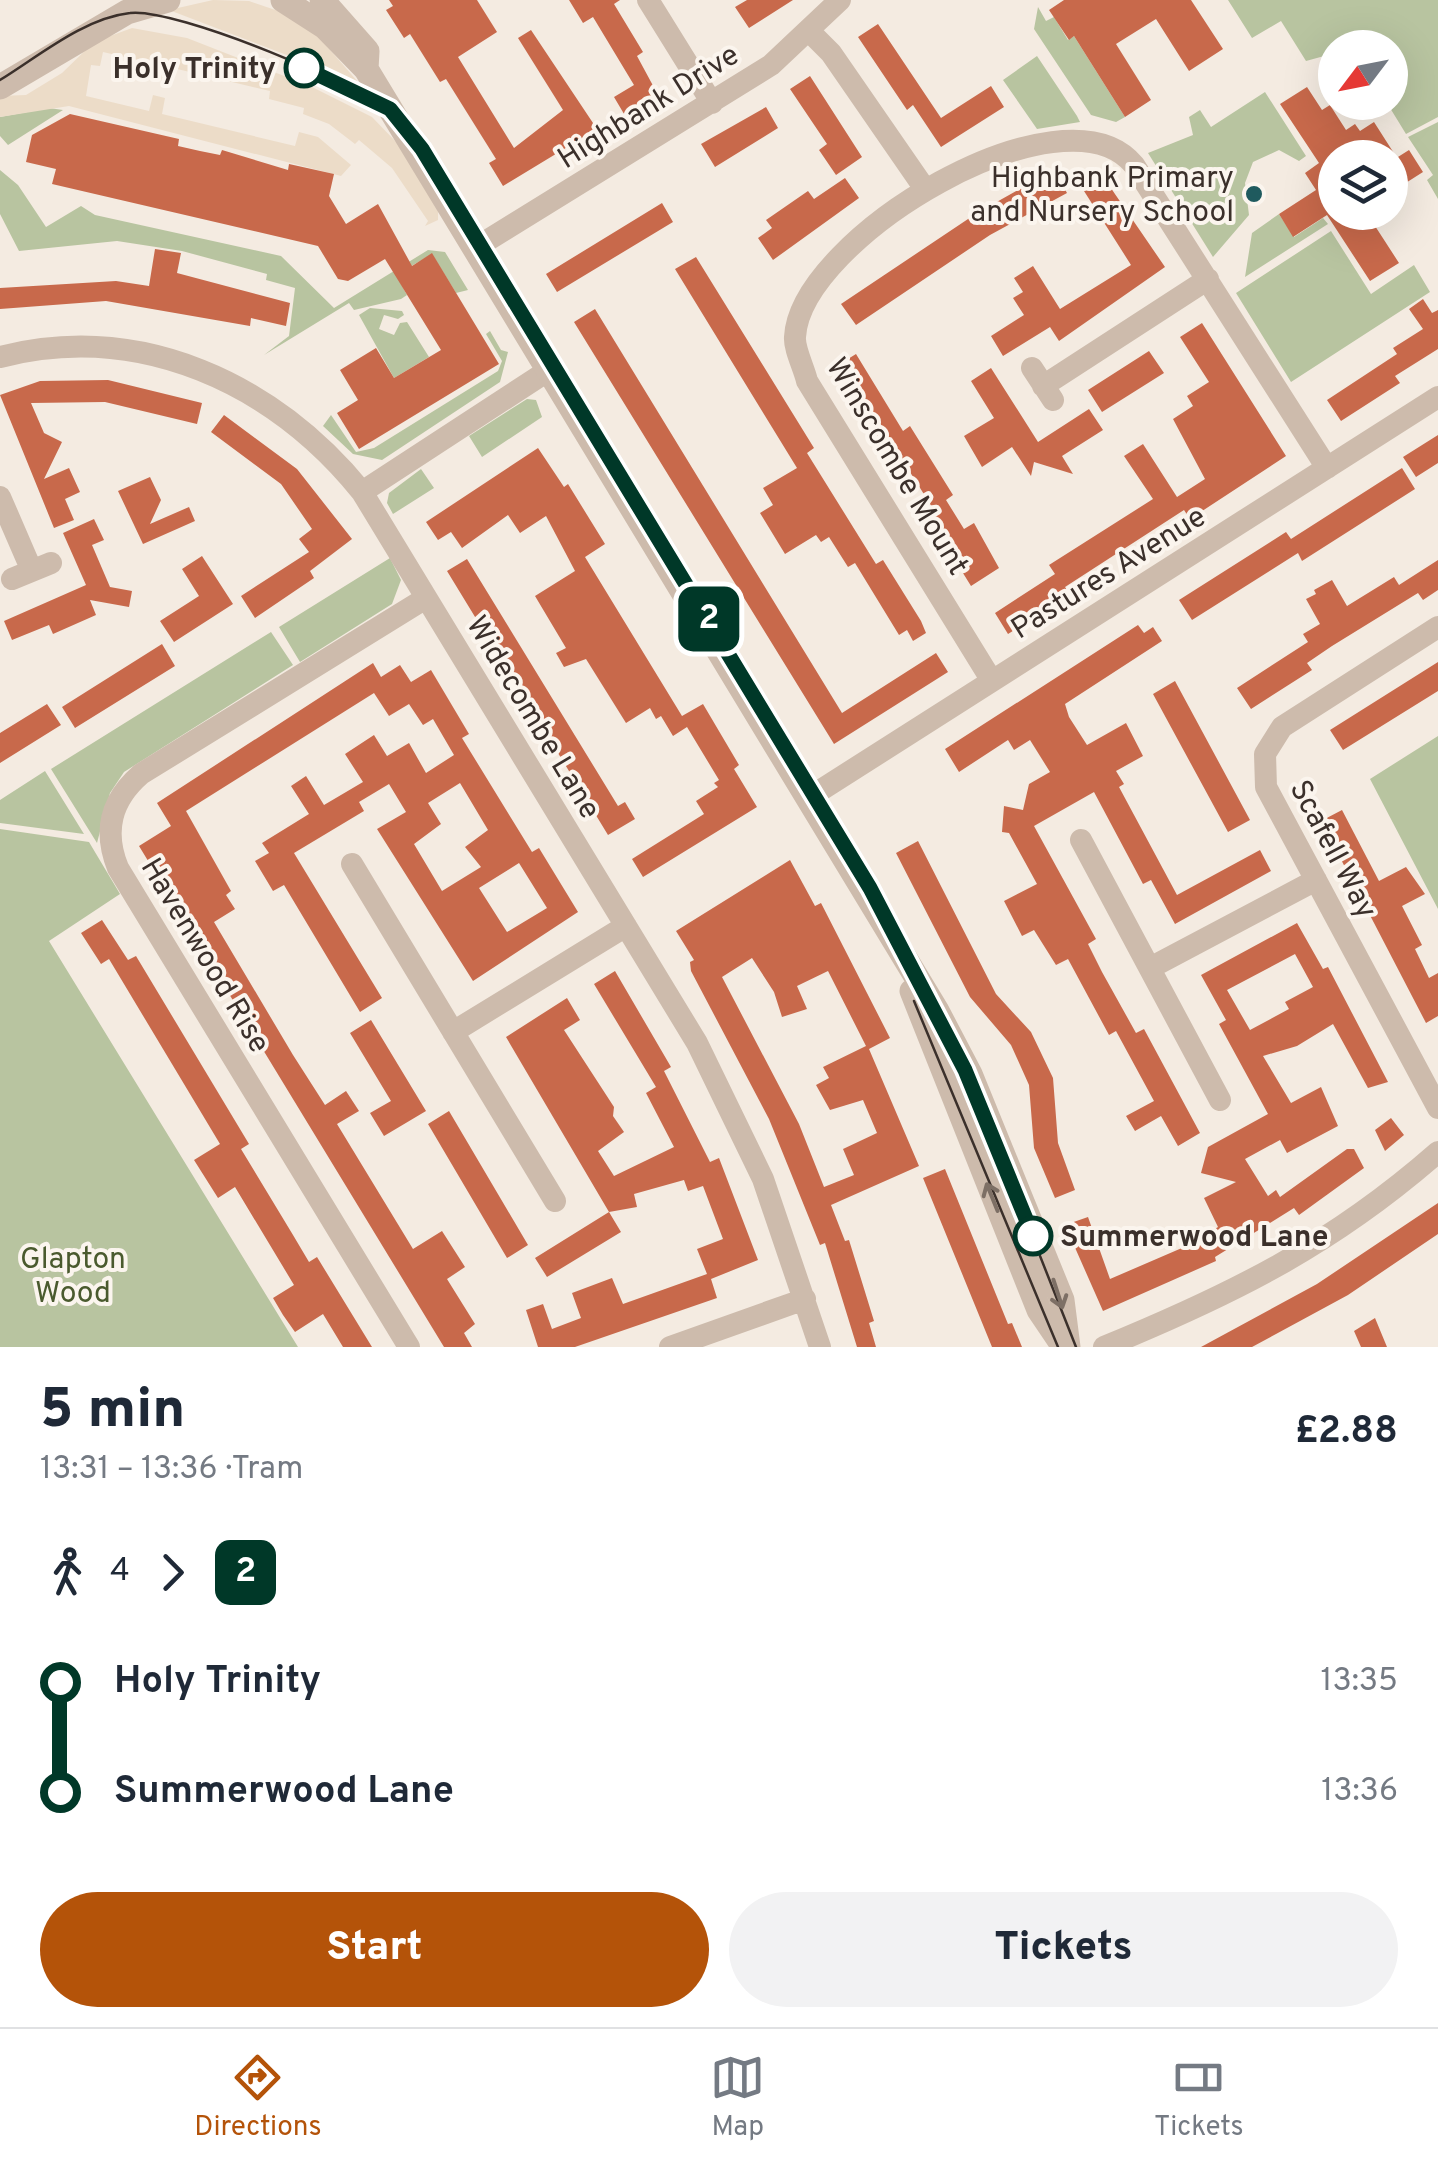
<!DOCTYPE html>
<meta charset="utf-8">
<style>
:root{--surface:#fff;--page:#f2f2f3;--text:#1f2937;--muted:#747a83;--line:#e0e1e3;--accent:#b45309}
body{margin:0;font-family:Overpass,sans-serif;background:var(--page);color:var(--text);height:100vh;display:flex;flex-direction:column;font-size:38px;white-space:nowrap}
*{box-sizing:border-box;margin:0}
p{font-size:32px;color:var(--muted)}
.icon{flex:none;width:55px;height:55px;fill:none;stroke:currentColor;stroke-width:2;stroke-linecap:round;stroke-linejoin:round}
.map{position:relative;height:1347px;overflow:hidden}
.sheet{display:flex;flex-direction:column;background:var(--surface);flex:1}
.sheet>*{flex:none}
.badge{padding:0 20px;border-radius:15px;font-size:35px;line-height:65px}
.needle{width:65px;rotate:238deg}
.buttons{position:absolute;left:1318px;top:30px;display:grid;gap:20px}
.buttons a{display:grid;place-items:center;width:90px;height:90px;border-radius:50%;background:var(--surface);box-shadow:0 10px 40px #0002;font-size:50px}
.map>.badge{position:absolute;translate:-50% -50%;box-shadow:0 0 0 5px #fff}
.legs{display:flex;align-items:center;gap:15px;height:110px;padding:0 40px;font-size:32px}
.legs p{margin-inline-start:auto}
.head{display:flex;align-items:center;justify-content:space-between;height:170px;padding:0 40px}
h1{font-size:55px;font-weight:800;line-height:75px}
.button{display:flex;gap:20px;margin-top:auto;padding:20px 40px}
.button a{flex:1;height:115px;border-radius:60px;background:var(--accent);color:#fff;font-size:40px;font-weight:800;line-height:115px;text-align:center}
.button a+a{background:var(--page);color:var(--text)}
ul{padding:0 40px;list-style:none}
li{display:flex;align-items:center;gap:35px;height:110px;font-size:38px}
li i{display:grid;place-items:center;width:15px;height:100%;margin:0 12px;background:currentColor}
li i::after{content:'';width:25px;height:25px;margin:-12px;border:8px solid;border-radius:50%;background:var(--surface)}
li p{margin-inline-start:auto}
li:first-child i{background:linear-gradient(#0000 50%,currentColor 0)}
li:last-child i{background:linear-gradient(currentColor 50%,#0000 0)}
.tab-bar{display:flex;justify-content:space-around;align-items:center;height:140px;border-top:2px solid var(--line);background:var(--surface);font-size:28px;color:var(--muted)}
.tab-bar a{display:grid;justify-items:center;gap:5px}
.tab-bar .on{color:var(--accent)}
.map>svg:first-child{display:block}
.green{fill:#b8c4a0}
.plaza{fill:#ecdcc8}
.building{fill:#c8694b;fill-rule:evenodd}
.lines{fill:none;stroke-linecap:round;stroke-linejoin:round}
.minor{stroke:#cdbbac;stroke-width:22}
.tertiary{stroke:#cdbbac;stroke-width:25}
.tram{stroke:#3b302b;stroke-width:2.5}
.oneway{stroke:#7d6f65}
.line-1-casing{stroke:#fff;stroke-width:22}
.line-1{stroke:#003828;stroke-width:15}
.stop-1-dot{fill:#fff;stroke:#003828;stroke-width:5}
.poi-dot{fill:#1f5a5e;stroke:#fbf5ee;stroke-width:4}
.labels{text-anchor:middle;stroke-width:8;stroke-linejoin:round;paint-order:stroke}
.stop-label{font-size:30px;font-weight:bold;fill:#3b302b;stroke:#fbf5ee;text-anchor:end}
.street-label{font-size:30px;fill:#3b302b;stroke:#fbf5ee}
.poi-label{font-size:30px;fill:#3b302b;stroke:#fbf5ee;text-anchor:end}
.park-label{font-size:30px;fill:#4a5a2e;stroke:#fbf5ee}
</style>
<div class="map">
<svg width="1438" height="1347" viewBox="0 0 1438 1347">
<rect width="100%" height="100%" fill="#f4ebe1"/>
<path class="green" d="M1228,0h210v117l-32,17 -19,-31 3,-55h-55v5l-29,8 -25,-40 -29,17z
M1038,7l8,14 8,-4 14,23 6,-4 51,81 -9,5 -25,-7 -57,-86z
M1037,56l40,60 3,6 -43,7 -34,-49z
M1265,92l41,64 -7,5 -20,-11 -26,12 -8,21 4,32 -36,42 -65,-104 45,-18 -4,-18 11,-7 11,17z
M49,108l14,2 -55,35 -8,-9v-19z
M1438,122v77l-11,-19 6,-5 -25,-38z
M0,170l18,15 28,42 35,-21 14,9 186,41 53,52 94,-58 17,2 23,38 -12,3 -24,-39 -36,21 11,20 -6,4 -47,11 -5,-7 -85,52 25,-19 6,-48 -29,-8 1,-6 -85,-23 -65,-10 -98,10 -19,-37z
M1279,214l15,23 29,-19 5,6 -83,53 7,-44z
M1331,231l40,63 43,-29 16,27 -139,90 -55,-89z
M370,308l32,3 2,4 -6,4 -14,-4 -5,14 15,6 6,-12 7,-1 22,35 -35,21 -35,-63z
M490,331l11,19 7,2 -8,30 -118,78 -29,-6 -30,-28 8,-11 25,37 18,-4 124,-77 4,-10 -16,-27z
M527,399l9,1 6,17 -60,40 -13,-21z
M421,469l13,19 -41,26 -6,-11 2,-10z
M390,558l11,22 -9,24 -92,58 -21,-35z
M271,632l22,33 -169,107 -14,21 -13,50 -46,-74z
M1438,736v173l-68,-130z
M45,771l39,63 -84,-11v-23z
M0,829l89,13 31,52 -71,47 249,406h-298z"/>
<path class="plaza" d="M213,0l36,1 44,15 18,12 47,54 -189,-72z
M132,28l55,10 123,48 62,31 28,29 38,65v9l-13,6 3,-5 -36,-53 -33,-28 -4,4 -26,-20 -26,-10 1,-6 -35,-9 1,-8 -97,-23 -4,14 -13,-2 3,-15 -56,-13 -3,14 -9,-1 -5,31 63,15 4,-16 12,3 -3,16 133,32 4,-14 19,5 33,28 -10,11 -272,-70 -69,11v-21l26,-1 36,-22 32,-31z"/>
<path class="building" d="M389,0h88l20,32 -39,25 56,91 49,-38 -45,-72 13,-8 66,99 -94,57 -14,-23 7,-4 -50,-80 -6,3 -30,-48 -6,4 -18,-28 7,-4z
M569,0h51l-6,4 29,48 -6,4 27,50 -14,9 -4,-8 -19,12 -13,-22 20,-12 -41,-68 -10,6z
M747,0h46l-44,28 -14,-21z
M1064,0h127l32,49 -34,22 -33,-52 -40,25 35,56 -26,17 -51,-81 -5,4 -20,-30z
M878,24l63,94 50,-32 13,21 -63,40 -28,-42 -6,5 -49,-73z
M810,76l52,81 -26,18 -17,-25 8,-6 -37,-55z
M1307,87l15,23 8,-5 16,25 9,-6 5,7 14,-9 23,36h-62v52l-4,2h35l33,51 -29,18 -43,-66 -34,22 -14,-23 37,-24 -11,-17 14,-10 -39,-59z
M766,107l12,21 -63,39 -14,-23z
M70,114l109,25 -1,7 22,5 20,4 2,-5 66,20 1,-6 45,10 -5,22 17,28 32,-20 34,62 20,-13 67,111 -140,85 -22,-36 21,-13 -18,-30 36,-22 18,30 47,-28 -56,-91 -37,22 -10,-2 -20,-33 -266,-62 4,-15 -30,-7 6,-27z
M1409,150l14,22 -33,21v-31z
M1054,170l13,23 -77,42 -134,90 -15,-21 136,-91z
M845,178l14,20 -86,62 -15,-22 14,-10 -6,-8 42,-29 6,8z
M1104,178l61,89 -106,74 -9,-14 -47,29 -12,-20 33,-21 -11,-17 10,-6 -9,-14 19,-12 27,43 71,-44 -47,-74z
M662,203l11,19 -116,70 -11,-18z
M155,249l26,4 -4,20 113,30 -4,23 -35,-8 -1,8 -144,-25 -106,8v-21l116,-7 33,5z
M696,257l118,191 -7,5 69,111 7,-4 38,61 5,12 -13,8 -6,-11 -8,5 -44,-72 -7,4 -19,-30 -8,5 -5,-7 -31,19 -25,-41 13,-8 -10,-17 34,-20 -122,-199z
M1423,299l9,14 6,-3v39l-43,27 5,7 -59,38 -14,-21 70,-46 -4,-6 30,-19 -14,-20z
M595,309l247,404 94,-60 12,19 -114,72 -260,-422z
M1202,323l84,133 -96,63 -6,-9 -119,77 5,8 -62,39 -13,-21 60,-39 -6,-9 104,-66 -29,-43 19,-12 34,53 28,-18 -32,-60 20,-13 -6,-10 22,-14 -29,-45z
M1149,351l15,22 -62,39 -14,-22z
M856,354l47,77 7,-5 43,69 -7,5 18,29 10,-6 25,45 -28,18 -41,-66 7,-5 -27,-43 -30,-49v18l-45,-74z
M991,368l47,74 51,-33 14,21 -41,26 11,18 -39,-12 -3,14 -19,-29 -30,20 -18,-31 30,-18 -23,-37z
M108,380l94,23 -5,21 -92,-22 -74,1 13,30 18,9 -18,37 25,-11 11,24 -15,7 9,21 -20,8 -54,-133 40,-14z
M224,415l73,54 55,70 -42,32 4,7 -59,40 -14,-22 68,-44 -10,-13 13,-10 -31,-45 -70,-52z
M1438,435v28l-22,14 -13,-20z
M538,448l26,39 4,-3 37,60 -20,13 61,100 36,59 21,-12 36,61 -5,4 23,38 -114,70 -11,-18 72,-45 -8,-13 22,-14 -4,-4 5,-3 -32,-53 -14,9 -12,-20 -5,3 -6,-11 -24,15 -40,-64 -22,8 -8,-14 10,-5 -31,-52 40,-25 -29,-55 -26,17 -12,-18 -46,33 -11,-16 -13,8 -12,-18z
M1402,468l13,21 -113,72 -4,-8 -106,67 -13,-20 107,-68 5,7z
M150,477l11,23 -11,24 39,-17 6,14 -52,23 -25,-53z
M94,519l10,21 -12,5 18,42 22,4 -3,16 -39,-7 6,15 -43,19 -4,-9 -37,15 -8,-19 82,-36 -23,-52z
M202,556l31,48 -59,38 -14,-21 39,-25 -17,-27z
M467,559l151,247 7,-4 10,17 -27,16 -161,-264z
M1438,560v30l-15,10 -5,-7 -86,53 -25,17 5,7 -61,39 -14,-21 71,-46 -5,-8 17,-10 -14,-25 10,-5 -2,-4 18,-10 15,26 47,-29 5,8z
M1138,625l6,8 9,-6 9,14 -97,63 4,13 18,28 39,-22 17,33 -27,15 8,13 -5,3 58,108 83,-45 11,21 -96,53 -24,-44 -8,4 -49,-92 -60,34 62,113 -8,5 14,28 34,61 8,-4 56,104 -22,13 -17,-30 -26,15 -9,-15 28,-15 -38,-70 -7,4 -41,-76 -12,6 -22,-35 -12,6 -18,-35 33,-17 -28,-51 -7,-1 2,-26 19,4 6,-26 21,-12 -20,-32 -16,10 -6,-10 -49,32 -14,-23z
M162,644l13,22 -100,62 -13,-21z
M1438,662v29l-95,59 -13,-20z
M373,663l8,14 19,-12 11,17 20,-12 38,64 -7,4 70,114 7,-4 39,64 -105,69 -96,-152 29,-17 -17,-28 -30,18 5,9 -70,42 88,145 -22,14 -76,-127 -11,6 -18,-30 14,-8 -7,-10 47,-29 -18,-28 15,-10 18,29 39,-23 -18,-28 29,-19 13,21 22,-13 17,30 28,-18 -21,-36 -10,6 -14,-21 -20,12 -15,-23 -188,118 45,80 -5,4 9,14 -21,13 79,133 32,50 21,-14 13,20 -22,13 76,125 29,-18 23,36 -18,12 28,45 -11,9 8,14h-28l-305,-501 32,-20 -14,-23zM460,783l28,47 -23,17 16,20 -39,24 -28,-47 27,-20 -13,-21zM519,863l28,45 -40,24 -28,-44z
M1175,681l75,139 -22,12 -75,-138z
M47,704l14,21 -61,38v-30z
M1342,810l37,71 27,-14 19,27 -23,12 20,39 -7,4 14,29 9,-5v43l-12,7 -105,-202z
M918,841l78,153 35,38 22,46 5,65 17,47 -20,8 -21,-50 -5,-63 -18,-40 -41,-48 -74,-144z
M790,860l25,46 6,-3 69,135 -21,11 50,117 -88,39 14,36 4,-1 25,81 -5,2 7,24h-19l-32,-104 -5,2 -51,-126 -78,-148 -1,-9 4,-2 -18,-29zM752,958l22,34 8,25 25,-8 -10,-23 31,-15 38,75 -43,21 6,11 -13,7 14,25 33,-10 14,33 -34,16 11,26 -30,12 -25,-63 -77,-147z
M102,920l26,40 8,-4 113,188 -8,5 52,86 16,27 8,-5 55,90h-29l-20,-33 -28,18 -12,-17 -10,-17 21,-13 -59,-98 -17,11 -24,-38 26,-16 -111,-185 -8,5 -20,-31z
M1297,923l26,46 5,-2 60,115 -20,6 -35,-64 -36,22 -34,10 28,47 30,-16 17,39 -51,27 -7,-13 -35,19 23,37 8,-6 4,7 67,-48h7l10,19 -65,47 -5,-7 -79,49 1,4 -113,50 -38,-86 23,-8 22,62 102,-44 -2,-3 8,-5 -14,-29 32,-16 -35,-9 7,-26 60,-33 -49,-90 7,-4 -25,-45zM1295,954l18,33 -28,15 4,7 -39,21 -23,-40z
M615,971l56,96 -7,4 46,91 9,-4 39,102 -47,19 6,19 -142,49h-37l-12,-37 17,-6 9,25 29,-11 -9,-25 40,-15 11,26 84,-30 -10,-25 26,-10 -20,-53 -15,5 -4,-11 -50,14 3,13 -28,5 12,20 -74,45 -12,-19 74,-46 -103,-175 61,-39 13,22 -16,10 50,77 -1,9 11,16 -26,19 16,25 60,-29 -28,-54 10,-6 -62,-103z
M371,1020l55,91 -42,25 -14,-23 21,-12 -41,-68z
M449,1111l79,134 -21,13 -79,-134z
M1391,1118l13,17 -19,16 -10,-21z
M945,1169l63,155 4,-1 10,24h-30l-69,-169z
M1438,1203v31l-90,61 -96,52h-51l116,-63z
M1375,1318l12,29h-26l-7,-16z"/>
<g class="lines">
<path class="minor" d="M648,0l64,103
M810,32l21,21 94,136
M475,248l296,-183 69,-65
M0,357c140,-36 274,26 362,135l335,551 66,136 57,168
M1032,368l21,32
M1043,386l165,-107
M362,492l187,-122
M0,497l32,74
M12,579l39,-16
M1438,627l-156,100 -17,27 1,33 172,321
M992,681l-185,-300c-3,-13 -13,-32 -12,-44 5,-99 269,-257 339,-172l193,303
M810,797l628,-400
M1081,840l139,260
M352,864l203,337
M1150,968l166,-88
M453,1032l173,-106
M409,1347l-291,-479c-15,-37 -7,-68 23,-94l285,-176
M670,1347l135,-48
M1104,1347c129,-53 228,-102 334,-195"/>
<path class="tertiary" d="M283,0l42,27 41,42 571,942 33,63 92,226 6,47
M322,0l45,51 -1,18
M0,87l127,-75 41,-12
M912,991l127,319 25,37"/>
<path class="tram" d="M0,80c39,-24 84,-62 130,-67 44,-6 239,74 270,107l470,767 106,207 100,253
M914,1001l144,346"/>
</g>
<defs><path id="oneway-shaft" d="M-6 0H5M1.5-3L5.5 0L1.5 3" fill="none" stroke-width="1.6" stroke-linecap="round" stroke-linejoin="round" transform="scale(2.5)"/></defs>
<g class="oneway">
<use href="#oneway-shaft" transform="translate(992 1197) rotate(-112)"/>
<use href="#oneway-shaft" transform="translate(1058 1294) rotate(72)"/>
</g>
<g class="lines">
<defs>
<path id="line-1" d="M304,68l86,41 32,40 448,739 95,182 68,166"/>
</defs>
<use href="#line-1" class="line-1-casing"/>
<use href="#line-1" class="line-1"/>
</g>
<g class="stop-1-dot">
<circle cx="304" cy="68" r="18"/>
<circle cx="1033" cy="1236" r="18"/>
</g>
<circle class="poi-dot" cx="1254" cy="194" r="10"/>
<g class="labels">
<g class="stop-label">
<text x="276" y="78">Holy Trinity</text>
<text x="1060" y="1246" text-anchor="start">Summerwood Lane</text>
</g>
<g class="street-label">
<text transform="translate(648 106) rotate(-32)" y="10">Highbank Drive</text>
<text transform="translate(898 466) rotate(59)" y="10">Winscombe Mount</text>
<text transform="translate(1108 572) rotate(-32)" y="10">Pastures Avenue</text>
<text transform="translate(534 717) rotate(59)" y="10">Widecombe Lane</text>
<text transform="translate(1334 849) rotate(62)" y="10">Scafell Way</text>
<text transform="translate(206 955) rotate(59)" y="10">Havenwood Rise</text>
</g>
<g class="poi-label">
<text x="1234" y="187">Highbank Primary<tspan x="1234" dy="34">and Nursery School</tspan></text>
</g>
<g class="park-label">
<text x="73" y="1268">Glapton<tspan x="73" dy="34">Wood</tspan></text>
</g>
</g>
</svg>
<div class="buttons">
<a><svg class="needle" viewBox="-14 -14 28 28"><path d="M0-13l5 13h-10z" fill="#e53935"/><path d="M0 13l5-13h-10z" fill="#747a83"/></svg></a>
<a><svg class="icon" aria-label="layers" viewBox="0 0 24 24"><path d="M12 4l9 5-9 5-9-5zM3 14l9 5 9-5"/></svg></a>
</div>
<b class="badge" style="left:709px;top:619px;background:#003828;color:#fff">2</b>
</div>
<section class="sheet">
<div class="head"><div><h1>5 min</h1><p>13:31 – 13:36 · Tram</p></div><b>£2.88</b></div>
<div class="legs"><svg class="icon" aria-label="walk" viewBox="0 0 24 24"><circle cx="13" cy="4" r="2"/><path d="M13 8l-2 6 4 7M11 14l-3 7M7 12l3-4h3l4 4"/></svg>4<svg class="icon" aria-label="forward" viewBox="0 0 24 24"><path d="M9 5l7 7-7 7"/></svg><b class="badge" style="background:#003828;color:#fff">2</b></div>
<ul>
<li><i style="color:#003828"></i><b>Holy Trinity</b><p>13:35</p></li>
<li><i style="color:#003828"></i><b>Summerwood Lane</b><p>13:36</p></li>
</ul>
<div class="button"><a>Start</a><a>Tickets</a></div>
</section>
<nav class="tab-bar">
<a class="on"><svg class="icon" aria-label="directions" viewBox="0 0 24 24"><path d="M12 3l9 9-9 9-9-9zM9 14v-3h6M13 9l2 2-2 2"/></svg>Directions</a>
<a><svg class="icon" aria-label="map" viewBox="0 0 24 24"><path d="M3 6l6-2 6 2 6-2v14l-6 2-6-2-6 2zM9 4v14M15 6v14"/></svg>Map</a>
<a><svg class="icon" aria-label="tickets" viewBox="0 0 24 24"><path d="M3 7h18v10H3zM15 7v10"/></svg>Tickets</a>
</nav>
